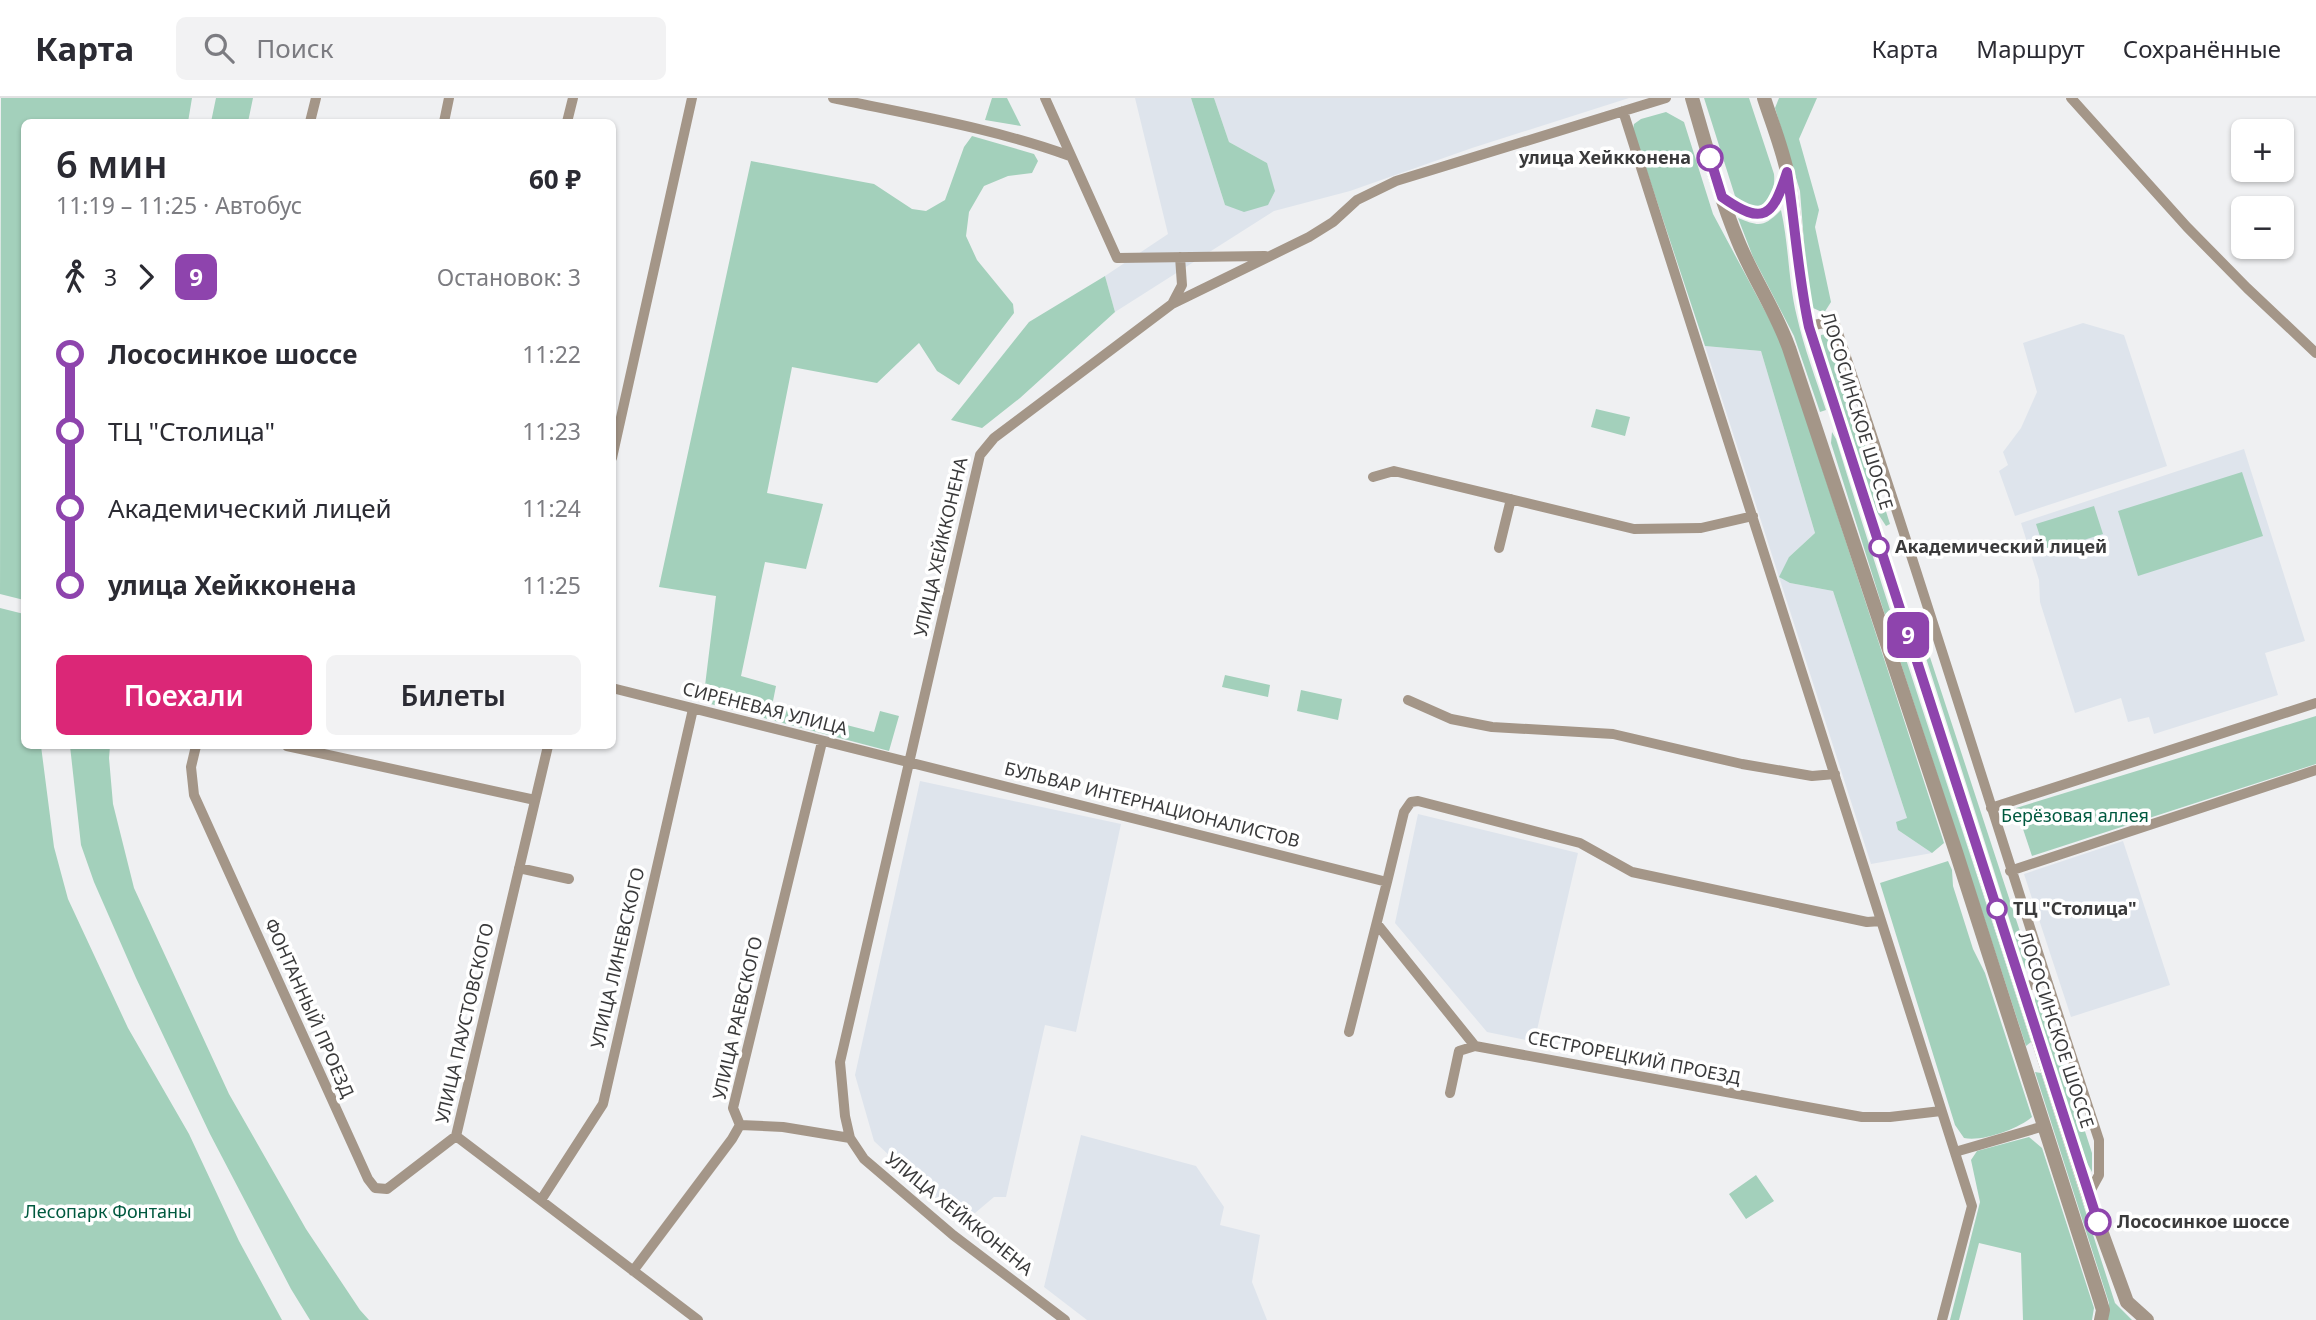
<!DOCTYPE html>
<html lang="ru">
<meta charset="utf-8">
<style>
:root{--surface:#fff;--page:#f2f2f3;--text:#2b2b33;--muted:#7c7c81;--line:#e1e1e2;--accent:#db2777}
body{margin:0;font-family:"Noto Sans",sans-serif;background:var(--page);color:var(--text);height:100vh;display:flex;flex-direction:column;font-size:26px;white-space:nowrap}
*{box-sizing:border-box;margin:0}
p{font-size:23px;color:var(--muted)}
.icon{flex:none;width:38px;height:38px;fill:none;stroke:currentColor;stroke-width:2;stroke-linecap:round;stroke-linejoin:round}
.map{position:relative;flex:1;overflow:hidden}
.panel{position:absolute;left:21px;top:21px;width:595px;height:630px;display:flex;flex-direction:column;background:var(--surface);border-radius:10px;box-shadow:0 2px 5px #0004}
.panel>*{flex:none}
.badge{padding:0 14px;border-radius:10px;font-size:24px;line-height:46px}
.fabs{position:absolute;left:2231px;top:21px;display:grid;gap:14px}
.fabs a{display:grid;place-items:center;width:63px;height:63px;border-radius:10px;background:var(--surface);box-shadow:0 2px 5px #0004;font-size:35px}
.map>.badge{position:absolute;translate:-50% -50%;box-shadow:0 0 0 4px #fff}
.legs{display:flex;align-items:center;gap:10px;height:77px;padding:0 35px;font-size:23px}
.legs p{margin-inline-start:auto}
.overview{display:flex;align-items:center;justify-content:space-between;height:119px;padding:0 35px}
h1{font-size:38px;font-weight:600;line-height:52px}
.button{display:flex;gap:14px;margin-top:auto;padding:14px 35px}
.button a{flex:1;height:80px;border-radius:10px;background:var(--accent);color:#fff;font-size:28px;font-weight:600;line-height:80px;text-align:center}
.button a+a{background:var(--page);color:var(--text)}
ul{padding:0 35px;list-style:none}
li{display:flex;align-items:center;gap:24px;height:77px;font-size:26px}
li i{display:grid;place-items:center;width:10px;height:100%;margin:0 9px;background:currentColor}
li i::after{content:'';width:18px;height:18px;margin:-9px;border:5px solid;border-radius:50%;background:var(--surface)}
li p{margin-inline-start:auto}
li:first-child i{background:linear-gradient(#0000 50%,currentColor 0)}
li:last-child i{background:linear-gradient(currentColor 50%,#0000 0)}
header{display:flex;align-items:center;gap:42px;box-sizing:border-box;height:98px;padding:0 35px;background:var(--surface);border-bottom:2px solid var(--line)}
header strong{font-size:33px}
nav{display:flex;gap:38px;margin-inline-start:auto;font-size:24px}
.search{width:490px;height:63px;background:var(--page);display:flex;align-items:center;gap:18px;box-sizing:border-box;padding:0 24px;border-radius:10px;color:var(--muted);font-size:26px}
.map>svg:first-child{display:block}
.built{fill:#dee4ec}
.green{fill:#a3d0bb}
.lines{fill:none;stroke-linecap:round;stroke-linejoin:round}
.minor{stroke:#a49688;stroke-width:10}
.tertiary{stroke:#a49688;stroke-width:14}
.line-1-casing{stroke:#fff;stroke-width:16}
.line-1{stroke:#8e44ad;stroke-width:10}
.stop-1-dot{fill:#fff;stroke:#8e44ad;stroke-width:3.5}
.labels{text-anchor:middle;stroke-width:7;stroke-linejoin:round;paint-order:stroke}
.stop-label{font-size:18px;font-weight:bold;fill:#3a3a3b;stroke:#fff;text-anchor:start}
.street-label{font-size:18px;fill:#3a3a3b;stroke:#fff}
.park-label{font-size:18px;fill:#00593f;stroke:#fff}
</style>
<header>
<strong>Карта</strong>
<div class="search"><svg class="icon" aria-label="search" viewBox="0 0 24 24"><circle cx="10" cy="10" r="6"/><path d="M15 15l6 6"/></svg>Поиск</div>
<nav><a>Карта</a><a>Маршрут</a><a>Сохранённые</a></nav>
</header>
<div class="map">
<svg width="2316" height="1222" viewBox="0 0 2316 1222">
<rect width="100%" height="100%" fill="#eff0f2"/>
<path class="built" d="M1135,0h56l34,107 42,-42 -38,-21 -15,-44h415l-157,50 -122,43 -76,20 -159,101 -10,-36 63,-42z
M2083,225l41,12 43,131 -152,50 -16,-45 9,-6 -5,-13 18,-24 16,-36 -14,-49z
M1705,248l56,5 54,182 -26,24 1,26 43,8 74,227 -9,12 34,23 -61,11z
M2244,351l61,192 -40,12 13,42 -124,39 -5,-17 -21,5 -7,-24 -46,15 -35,-111 -1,-22 -18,-57z
M920,683l201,43 -45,208 -31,-7 -39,172h-12l-32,27 -88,-83 -19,-66z
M1418,716l160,39 -41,177 -11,10 -39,-8 -92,-109z
M2123,743l47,144 -99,32 -47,-143z
M1081,1037l115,31 28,41 -4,18 40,10 -8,47 15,38h-180l-43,-33z"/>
<path class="green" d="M1,0h191l-4,24h-164v478l-24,-6z
M216,0h37l-5,24h-37z
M992,0h15l14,28 -36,-6z
M1191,0h23l15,44 38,21 8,28 -7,14 -24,7 -19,-7z
M1704,0h45l25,76c3,27 -20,46 -39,22z
M1779,0h38l-18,41 20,71 -4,17 16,75 -7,11 -11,-5 -6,-27 -7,-90 -25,-83z
M1666,14l18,10 29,92 67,125 164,504 -12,10 -34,-23 -2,-8 11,-4 -74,-227 -43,-8 -11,-6 10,-20 26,-24 -54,-182 -56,-5 -72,-217 1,-5 7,-5z
M972,38l62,18 4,7 -6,12 -24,3 -24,10 -15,26 -3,24 11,24 36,44 1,9 -55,72 -22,-14 -18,-28 -42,40 -85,-16 -25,126 56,11 -17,65 -41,-7 -24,114 35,10 -4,20 102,26 6,-21 19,5 -10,35 -186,-49 13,-106 -57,-9 92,-426 123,23 38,25 14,2 19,-11 19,-53z
M1781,112c8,35 7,71 16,107 7,31 19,62 29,93l-6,2 -26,-76 -41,-79 -15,-39c22,9 26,9 43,-8z
M1105,178l10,36 -95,86 -38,30 -31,-8 78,-98z
M1826,236l5,4 59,186 -4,2 -13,-20 -53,-164 1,-7z
M1596,311l34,8 -5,19 -34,-9z
M1832,334l4,7c62,202 131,402 195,603l-5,4 -142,-434 -53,-169z
M2242,374l21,64 -125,40 -20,-65z
M2094,408l9,28 -58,18 -9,-28z
M0,510l24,6v132h17l13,101 14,52 60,129 61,106 50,107 43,79h-282z
M1918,535l6,6 107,326 -1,6 -5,-3z
M1225,577l45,10 -2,12 -46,-10z
M1301,592l41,9 -4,21 -41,-9z
M2316,618v48l-284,92 -16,-48z
M70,648h40l-1,12 4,46 21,84 95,206 77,135 54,81 9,10h-59l-19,-31 -81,-155 -74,-156 -42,-96 -13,-37z
M1948,763l4,9 1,16 20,63 12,24 47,144c-14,12 -50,25 -68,21l-9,-13 -75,-242z
M2035,898l8,5 49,152v19l-5,-9 -52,-155z
M2035,974l6,1 74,230 17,17h-24l1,-17z
M2029,1039l13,11 52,160 -2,12h-69l-2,-67 -42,-10 -20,77h-9l30,-118 -9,-42 6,-9z
M1756,1077l18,26 -28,18 -17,-25z"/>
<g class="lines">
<path class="minor" d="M833,0c79,17 160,30 237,58
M1045,0l72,160 148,-2
M2071,0l116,129 60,61 69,65
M1623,13l349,1095 -30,114
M310,24l6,-24
M444,24l5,-24
M567,24l6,-24
M1172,206l10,-19 -2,-28
M1809,228l25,-5c92,272 175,547 265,819v35l-11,20
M612,360l80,-360
M1373,379l21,-6 240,58 67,-1 52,-12
M1499,450l12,-49
M1906,533l26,-10
M612,590c258,67 517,128 775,194l-38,150
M1408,602l43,19 41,8 121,7 129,30 70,12 23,-2
M196,648l-5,21 3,28 174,384 7,9 12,1 69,-53
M287,648l248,54
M1991,710l325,-105
M519,770l50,11
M2010,773l306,-101
M1387,784l17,-70 7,-10 7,-1 162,42 52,29 235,50 14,-1
M1377,826l98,122 387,71h28l51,-6
M2022,890l24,-8
M1450,995l9,-42 16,-5
M740,1027l43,2 67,11
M456,1038l92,-390
M456,1038l242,184
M1955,1054l89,-26
M541,1102l62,-96 90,-395
M633,1173l99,-132 8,-14 -7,-17 89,-366
M1065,1222l-112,-85 -89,-76 -14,-21 -5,-22 -5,-54 140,-607 14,-17 178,-134 137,-67 24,-15 24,-22 39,-19 270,-83"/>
<path class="tertiary" d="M1692,0c14,48 27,97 46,143 15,37 37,68 51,107l167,504 144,448 3,10 -2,10
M1764,0c8,25 19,52 24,78 9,50 10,101 21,150l279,869 39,107 20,18
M1722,99c40,29 50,21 65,-23"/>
</g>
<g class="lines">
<defs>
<path id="line-1" d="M1710,60l12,39c42,30 51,19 65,-25 8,52 11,104 22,155l289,895"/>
</defs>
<use href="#line-1" class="line-1-casing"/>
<use href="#line-1" class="line-1"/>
</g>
<g class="stop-1-dot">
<circle cx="1710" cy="60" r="12"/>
<circle cx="1879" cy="449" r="9"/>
<circle cx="1997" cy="811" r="9"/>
<circle cx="2098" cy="1124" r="12"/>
</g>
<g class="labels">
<g class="stop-label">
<text x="1691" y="66" text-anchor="end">улица Хейкконена</text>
<text x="1895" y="455">Академический лицей</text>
<text x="2013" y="817">ТЦ "Столица"</text>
<text x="2117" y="1130">Лососинкое шоссе</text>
</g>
<g class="street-label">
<text transform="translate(1857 313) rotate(73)" y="6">ЛОСОСИНСКОЕ ШОССЕ</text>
<text transform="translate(941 449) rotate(-77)" y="6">УЛИЦА ХЕЙККОНЕНА</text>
<text transform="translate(765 611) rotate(14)" y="6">СИРЕНЕВАЯ УЛИЦА</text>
<text transform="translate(1152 707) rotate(14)" y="6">БУЛЬВАР ИНТЕРНАЦИОНАЛИСТОВ</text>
<text transform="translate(618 860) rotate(-77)" y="6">УЛИЦА ЛИНЕВСКОГО</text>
<text transform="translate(309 910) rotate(66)" y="6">ФОНТАННЫЙ ПРОЕЗД</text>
<text transform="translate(738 920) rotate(-77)" y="6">УЛИЦА РАЕВСКОГО</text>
<text transform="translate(465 925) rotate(-77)" y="6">УЛИЦА ПАУСТОВСКОГО</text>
<text transform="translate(2056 932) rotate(72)" y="6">ЛОСОСИНСКОЕ ШОССЕ</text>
<text transform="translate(1634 960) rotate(11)" y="6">СЕСТРОРЕЦКИЙ ПРОЕЗД</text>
<text transform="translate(959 1116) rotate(39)" y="6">УЛИЦА ХЕЙККОНЕНА</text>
</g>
<g class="park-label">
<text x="2075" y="724">Берёзовая аллея</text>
<text x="108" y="1120">Лесопарк Фонтаны</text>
</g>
</g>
</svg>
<div class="fabs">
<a>+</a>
<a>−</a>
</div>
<b class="badge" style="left:1908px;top:537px;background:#8e44ad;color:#fff">9</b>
<section class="panel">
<div class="overview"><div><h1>6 мин</h1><p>11:19 – 11:25 · Автобус</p></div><b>60 ₽</b></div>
<div class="legs"><svg class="icon" aria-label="walk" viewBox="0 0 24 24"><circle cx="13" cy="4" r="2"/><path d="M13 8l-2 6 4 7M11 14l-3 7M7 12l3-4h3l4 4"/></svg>3<svg class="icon" aria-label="forward" viewBox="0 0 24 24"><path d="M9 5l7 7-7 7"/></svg><b class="badge" style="background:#8e44ad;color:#fff">9</b><p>Остановок: 3</p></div>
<ul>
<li><i style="color:#8e44ad"></i><b>Лососинкое шоссе</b><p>11:22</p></li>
<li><i style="color:#8e44ad"></i><span>ТЦ &quot;Столица&quot;</span><p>11:23</p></li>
<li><i style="color:#8e44ad"></i><span>Академический лицей</span><p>11:24</p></li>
<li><i style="color:#8e44ad"></i><b>улица Хейкконена</b><p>11:25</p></li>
</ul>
<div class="button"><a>Поехали</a><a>Билеты</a></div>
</section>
</div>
